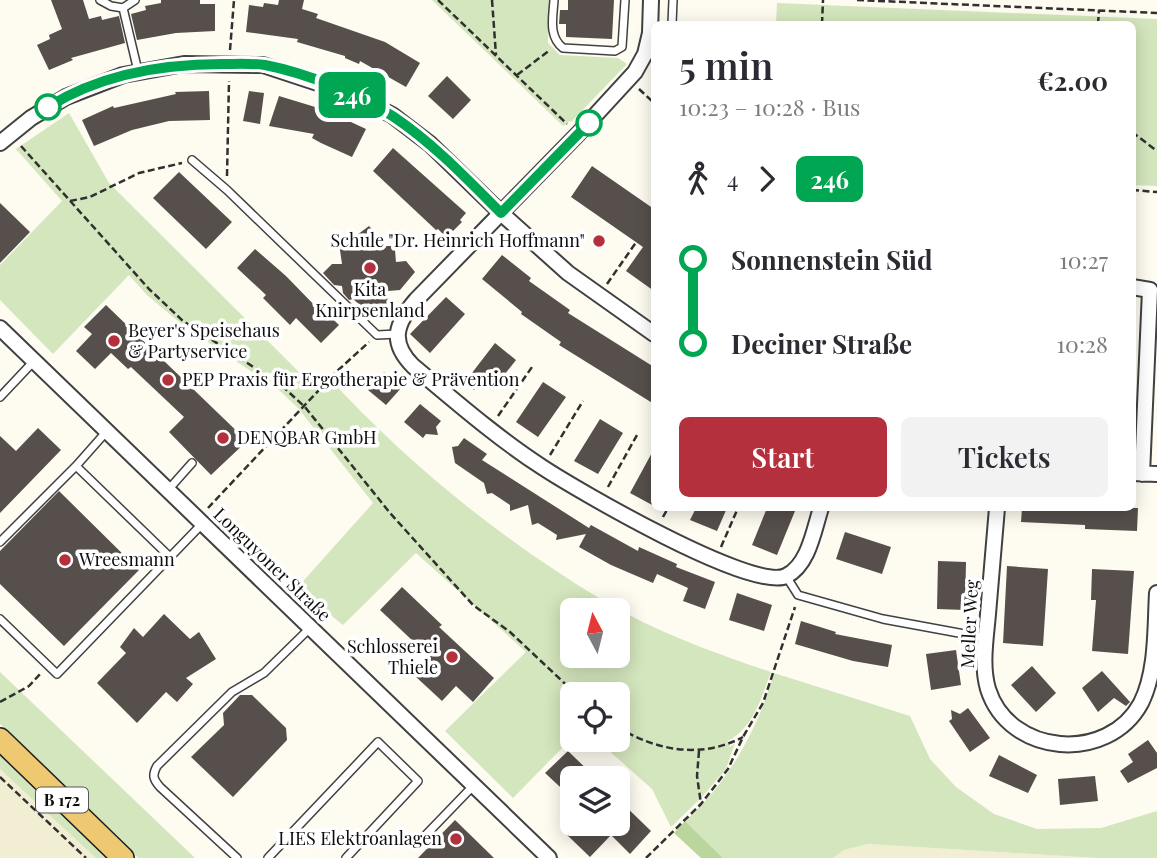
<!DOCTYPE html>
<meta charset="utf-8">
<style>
:root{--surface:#fff;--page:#f2f2f3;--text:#2b2b33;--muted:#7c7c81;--accent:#b5303d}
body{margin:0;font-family:"Playfair Display",serif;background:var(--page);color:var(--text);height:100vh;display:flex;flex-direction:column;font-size:26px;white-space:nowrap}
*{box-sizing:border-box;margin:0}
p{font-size:23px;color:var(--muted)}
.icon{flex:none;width:38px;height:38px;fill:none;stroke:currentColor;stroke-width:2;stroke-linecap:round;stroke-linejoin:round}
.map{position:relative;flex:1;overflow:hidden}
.details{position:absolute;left:651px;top:21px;width:485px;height:490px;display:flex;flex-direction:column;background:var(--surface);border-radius:10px;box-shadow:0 4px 18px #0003}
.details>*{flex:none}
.badge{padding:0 14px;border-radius:10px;font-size:24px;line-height:46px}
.needle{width:46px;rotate:353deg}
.controls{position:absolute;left:560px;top:598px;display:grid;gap:14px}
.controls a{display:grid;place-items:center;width:70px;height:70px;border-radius:10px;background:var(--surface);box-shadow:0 4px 18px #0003;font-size:35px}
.map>.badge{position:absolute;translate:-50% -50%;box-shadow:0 0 0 4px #fff}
.legs{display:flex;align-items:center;gap:10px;height:77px;padding:0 28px;font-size:23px}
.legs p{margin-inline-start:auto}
.overview{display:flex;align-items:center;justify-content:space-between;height:119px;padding:0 28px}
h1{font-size:38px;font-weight:600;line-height:52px}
.action{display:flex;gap:14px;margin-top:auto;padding:14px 28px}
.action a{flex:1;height:80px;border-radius:10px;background:var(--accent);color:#fff;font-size:28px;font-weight:600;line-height:80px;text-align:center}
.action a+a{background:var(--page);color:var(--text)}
ul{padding:0 28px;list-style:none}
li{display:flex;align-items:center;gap:24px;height:84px;font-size:26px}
li i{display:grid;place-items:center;width:10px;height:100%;margin:0 9px;background:currentColor}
li i::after{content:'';width:18px;height:18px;margin:-9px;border:5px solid;border-radius:50%;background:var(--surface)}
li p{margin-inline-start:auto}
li:first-child i{background:linear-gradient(#0000 50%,currentColor 0)}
li:last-child i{background:linear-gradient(currentColor 50%,#0000 0)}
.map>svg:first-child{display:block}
.farmland{fill:#f2eed3}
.green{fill:#d4e6bd;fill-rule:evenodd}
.forest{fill:#bad69d}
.building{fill:#564f4c}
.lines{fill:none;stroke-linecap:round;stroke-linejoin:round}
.service-casing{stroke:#414141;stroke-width:10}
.minor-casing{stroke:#414141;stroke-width:18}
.primary-casing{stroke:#1f1f1f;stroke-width:24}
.path{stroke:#303030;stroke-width:2.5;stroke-dasharray:7 3.5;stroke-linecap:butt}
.service{stroke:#fff;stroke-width:7}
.minor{stroke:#fff;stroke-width:14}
.primary{stroke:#eec971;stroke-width:21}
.line-1-casing{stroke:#fff;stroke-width:16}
.line-1{stroke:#00a651;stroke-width:10}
.stop-1-dot{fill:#fff;stroke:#00a651;stroke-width:3.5}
.poi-dot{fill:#b5303d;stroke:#fff;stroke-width:2.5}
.labels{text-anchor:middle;stroke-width:7;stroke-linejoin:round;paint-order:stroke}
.shield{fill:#fff;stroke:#565656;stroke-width:2}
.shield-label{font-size:16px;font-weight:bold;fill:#0e0e0e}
.poi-label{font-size:18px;fill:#0e0e0e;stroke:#fff;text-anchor:start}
.street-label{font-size:18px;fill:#0e0e0e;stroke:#fff}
</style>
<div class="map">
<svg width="1157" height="858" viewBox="0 0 1157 858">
<rect width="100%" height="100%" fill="#fefbf1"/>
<path class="farmland" d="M0,769l26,22 70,67h-96z
M868,844l31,2 199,12h-265l11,-8z"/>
<path class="green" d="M432,0h117l-1,43 12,12 58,3 9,6 -56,58 -1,-1 -7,5z
M777,3l380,16v167l-25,-1v-161h-356z
M69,113l40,70 207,206 12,-12c79,86 176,165 276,224 52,31 110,52 167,71 -10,26 -17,55 -43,69l2,6 5,-4 -9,26 -25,29 -30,29 -19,-38 -55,-49h21v-45h-46v43l-59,60 -68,-67 81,-79 -110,-99 -73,72 -46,-37 76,-85 -75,-95 -19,-18 -94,-63 -38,-32 -18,-20 -76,79 -53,-54v-35l62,-64 -46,-52zM572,611h46v45h-46z
M0,672l192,183 3,3h-57l-138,-134z
M774,673l136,43 20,43 26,28 38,27 43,15 64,-1 56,-17v47h-59l-230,-14 -24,6 -11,8h-110l-38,-37c44,-39 73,-92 89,-148z
M0,751l111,107h-15l-96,-89z"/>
<path class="forest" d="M685,821l38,37h-22l-27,-25z"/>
<path class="building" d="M51,0h32l6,19 12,-3 1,4 17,-4 6,27 -54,15 2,2 -24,10 -12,-25 13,-6 -1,-4 13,-6z
M161,0h39v4h15v27l-39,2 -39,7 -6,-26 15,-4 -1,-4 16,-3z
M279,0h25l-2,9 16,5 -2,4 69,24 35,21 -14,24 -46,-26 -1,3 -14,-6v-2l-48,-14 1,-3 -52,-7 3,-27 14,2 1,-4 14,2z
M568,0h46l-2,39 -46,-2v-13h-7l1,-14h8z
M447,76l24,24 -18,19 -25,-23z
M209,91l1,29 -41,1 -37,9 -38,16 -12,-26 31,-14 1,2 62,-14 -1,-2z
M249,91l15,2 -4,31 -17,-3z
M279,96l46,14 41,19 -14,28 -31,-14 -9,-5 2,-4 -45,-8z
M393,148l73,65 -6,7 2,2 -9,9 -2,-2 -6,7 -7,-7 -2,1 -63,-59z
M592,166l62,43v82l-28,-20 17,-24 -72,-50z
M179,172l53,50 -26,27 -53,-51z
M0,203l30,29 -30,31z
M369,226l9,10 1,10h12l4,4 1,12 10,-1 9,11 -15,18 -12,1v13l-11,1 -10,6 -14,-12 -4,1 -6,-7 -1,-7 -8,-1 -11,-12 9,-9h10l-2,-14 5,-7 13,-1 -1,-7z
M255,249l31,27 34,35 2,-2 17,16 -18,18 -25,-25 -6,7 -27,-27 3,-3 -29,-27z
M502,255l29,23 -2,3 41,29 -2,3 86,54v37l-95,-59 2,-3 -40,-28 1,-2 -40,-33z
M446,297l19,17 -35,39 -20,-19z
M106,305l141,136 -36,34 -42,-43 15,-15 -53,-50 -3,2 -17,-16 -16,16 -19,-18 16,-17 -8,-7z
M495,343l21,17 -15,19 -10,-8 -17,19 -9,-8z
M384,372l18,15 -16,18 -18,-15z
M543,382l23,15 -28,40 -22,-15z
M420,404l21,17 -5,6 2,8 -12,-1 -3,4 -19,-16z
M600,419l23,14 -25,41 -24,-13z
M38,428l23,22 -61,63v-77l16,15z
M464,438l23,16 -5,6 107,68 2,-3 47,26 1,-4 38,17 -1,3 39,15 -10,27 -22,-8 5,-13 -31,-14 -4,9 -42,-18 -32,-18 7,-13 -30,6 1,-5 -19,-12 -6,2 -4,-20 -18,6v-6l-18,-12 -5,1 -3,-11 -29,-20 -3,-16 6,-1z
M654,449v57l-24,-13z
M59,491l80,79 -75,76 -64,-62v-33z
M696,508h31l-10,23 -27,-11z
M767,508h19l9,3 -18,44 -25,-10z
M1022,508h116l-1,23 -52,-2v-4l-64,-3z
M845,532l46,15 -9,27 -46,-15z
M938,561l28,1 -1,48 -28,-1z
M1007,566l41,3 -5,77 -40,-3z
M1092,569l42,2 -6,83 -36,-3 4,-51h-5z
M402,587l40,38 -3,2 55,51 -21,24 -17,-16 -14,15 -27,-25 16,-18 -51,-48z
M737,593l35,12 -8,26 -35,-11z
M164,614l26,25 9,-7 17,27 -30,19 7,6 -16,18 -11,-10 -29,31 -40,-40 29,-30 -6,-6 14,-19 9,9z
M801,621l35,11 -1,2 57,11 -4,22 -35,-6 -58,-17z
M956,650l5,35 -30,5 -5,-36z
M1032,666l24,27 -20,19 -25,-27z
M1102,671l28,31 -4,4 -12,-8 -16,14 -16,-24z
M240,695h12l34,33 1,12 -54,57 -42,-40 33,-32 -1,-12z
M968,708l22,30 -20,14 -21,-31 3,-2 -1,-9 9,4z
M1148,740l9,13v15l-29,15 -8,-12 13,-9 -5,-8z
M568,751l29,28h-25v19l-27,-25z
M999,755l38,20 -9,18 -39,-17z
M1095,776l3,25 -38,4 -2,-26z
M618,799l33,32 -21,23 -19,-19 -21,22 -25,-24 9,-9h44z
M455,820l39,38h-76z"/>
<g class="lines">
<defs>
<path id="service" d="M100,0l11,6 12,2 12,-8
M554,0c-1,17 -6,36 9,48l52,3 7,-4 3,-47
M123,8l15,63
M672,24l1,-24
M192,160l35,30 150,145 21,-1
M0,397l34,-36
M76,466l31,-35
M168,490l24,-27
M0,542l76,-76 94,91
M786,576l12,19 85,24 103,19
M0,619l57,55 145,-150
M418,843l56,-58
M237,858l-77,-71c-7,-8 -8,-12 -3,-21l75,-74 32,-19 46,-45
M268,858l110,-116 40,39 -72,77"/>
<path id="minor" d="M651,0l-1,33 -5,21 -10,18 -57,62 -162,166c-20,23 -27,42 -3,66 42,35 83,71 129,101 35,23 210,125 244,109 23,-11 28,-47 35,-68
M0,143l31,-25 35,-21 57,-22 61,-11 79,1 88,29 41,21 38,29 71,69 67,60 86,61
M1132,287l18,3 -8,184
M0,328l549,530
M1132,473l25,1
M997,508c-3,35 -6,71 -9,106 -2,24 -7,51 0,75 21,67 120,75 153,14 16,-32 14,-75 16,-110"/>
<path id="primary" d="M0,739l123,119"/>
</defs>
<use href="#service" class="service-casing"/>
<use href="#minor" class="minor-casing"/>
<use href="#primary" class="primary-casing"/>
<path class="path" d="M438,0l129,124
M492,0l4,55
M857,0l300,13
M822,24l1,-24
M1098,24l1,-14
M230,50l4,-50
M517,75l33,-25
M639,89l15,14
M1132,132l25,19
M21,146l128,143 34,32 98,64 24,22 85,106 83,92 37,27 67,63
M227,176l2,-95
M1132,190l25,2
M70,201l20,-4 49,-24 43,-10
M607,284l30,-43
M498,416l34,-49
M550,455l33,-54
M608,487l29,-52
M208,508l127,-135 34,-31
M663,517l5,-9
M721,547l17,-39
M0,702l29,-16 12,-13
M618,727c38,24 84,32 125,10
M699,751l-2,25 4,28
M0,777l86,81
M646,858l55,-54 27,-35 15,-32 20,-34 32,-96"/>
<use href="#service" class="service"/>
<use href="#minor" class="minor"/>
<use href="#primary" class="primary"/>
</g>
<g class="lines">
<defs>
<path id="line-1" d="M48,107c53,-33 114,-43 174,-43 14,0 30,-1 43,1 41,8 94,29 129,52 40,27 73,62 107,96l88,-90"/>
</defs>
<use href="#line-1" class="line-1-casing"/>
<use href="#line-1" class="line-1"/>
</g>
<g class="stop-1-dot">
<circle cx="48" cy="107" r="12"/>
<circle cx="589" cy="123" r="12"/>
</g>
<g class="poi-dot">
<circle cx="599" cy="241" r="7"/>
<circle cx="370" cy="268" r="7"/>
<circle cx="114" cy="341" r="7"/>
<circle cx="168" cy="380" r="7"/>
<circle cx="223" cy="438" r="7"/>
<circle cx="65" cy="560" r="7"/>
<circle cx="452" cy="657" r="7"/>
<circle cx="456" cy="839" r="7"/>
</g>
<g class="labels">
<rect class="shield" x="36" y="787.5" width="52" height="25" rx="5"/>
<g class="shield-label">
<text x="62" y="806">B 172</text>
</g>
<g class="poi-label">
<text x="585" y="247" text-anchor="end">Schule "Dr. Heinrich Hoffmann"</text>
<text x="370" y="296" text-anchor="middle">Kita<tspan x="370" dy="21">Knirpsenland</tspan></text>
<text x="128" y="337">Beyer's Speisehaus<tspan x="128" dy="21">&amp; Partyservice</tspan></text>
<text x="182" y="386">PEP Praxis für Ergotherapie &amp; Prävention</text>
<text x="237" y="444">DENQBAR GmbH</text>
<text x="79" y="566">Wreesmann</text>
<text x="438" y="653" text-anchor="end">Schlosserei<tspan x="438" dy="21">Thiele</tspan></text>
<text x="442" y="845" text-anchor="end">LIES Elektroanlagen</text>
</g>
<g class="street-label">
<text transform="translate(272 565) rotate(44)" y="6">Longuyoner Straße</text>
<text transform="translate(970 624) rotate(-87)" y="6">Meller Weg</text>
</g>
</g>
</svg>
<div class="controls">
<a><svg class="needle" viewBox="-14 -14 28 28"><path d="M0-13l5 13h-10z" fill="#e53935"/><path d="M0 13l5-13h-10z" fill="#7c7c81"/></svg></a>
<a><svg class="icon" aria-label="locate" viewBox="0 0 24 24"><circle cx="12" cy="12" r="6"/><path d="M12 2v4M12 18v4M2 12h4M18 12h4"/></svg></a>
<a><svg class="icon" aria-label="layers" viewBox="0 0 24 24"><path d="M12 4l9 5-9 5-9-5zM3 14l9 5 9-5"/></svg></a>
</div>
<b class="badge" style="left:352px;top:95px;background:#00a651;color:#fff">246</b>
<section class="details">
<div class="overview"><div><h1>5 min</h1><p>10:23 – 10:28 · Bus</p></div><b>€2.00</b></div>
<div class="legs"><svg class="icon" aria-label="walk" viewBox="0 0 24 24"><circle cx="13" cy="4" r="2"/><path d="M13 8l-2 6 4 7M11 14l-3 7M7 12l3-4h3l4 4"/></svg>4<svg class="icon" aria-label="forward" viewBox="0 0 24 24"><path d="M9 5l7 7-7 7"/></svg><b class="badge" style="background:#00a651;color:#fff">246</b></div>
<ul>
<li><i style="color:#00a651"></i><b>Sonnenstein Süd</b><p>10:27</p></li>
<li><i style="color:#00a651"></i><b>Deciner Straße</b><p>10:28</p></li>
</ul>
<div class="action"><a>Start</a><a>Tickets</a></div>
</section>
</div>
